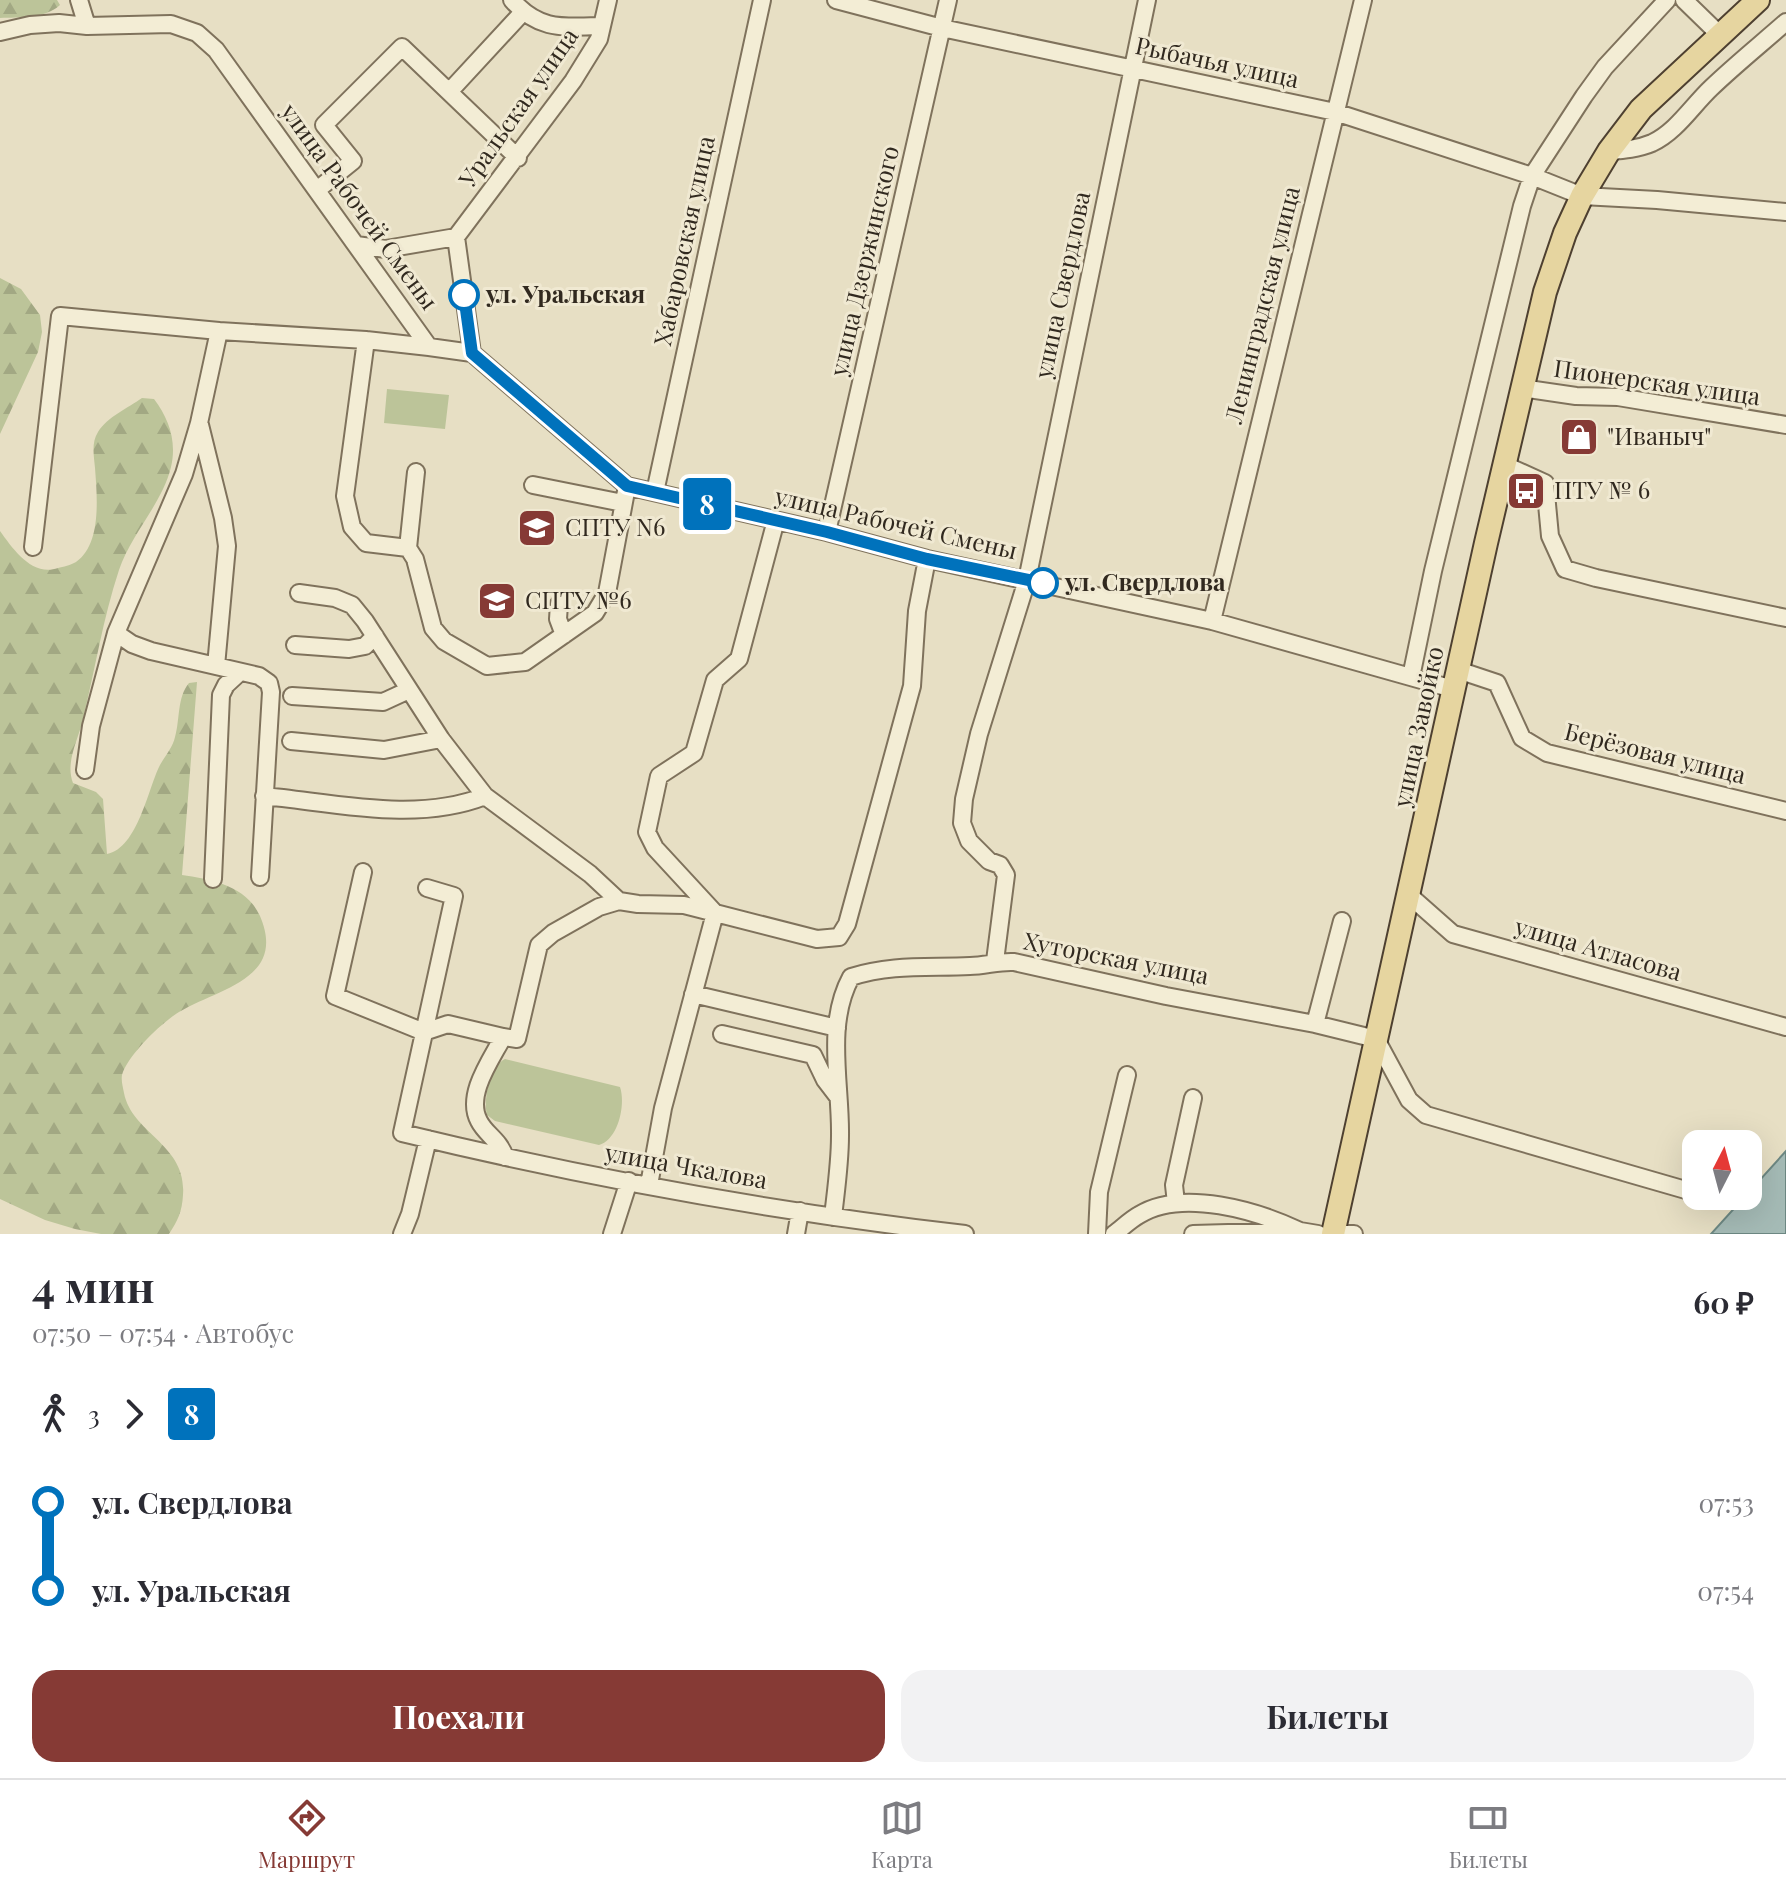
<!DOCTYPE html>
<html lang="ru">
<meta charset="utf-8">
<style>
:root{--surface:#fff;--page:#f2f2f3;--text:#2b2b33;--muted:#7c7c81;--line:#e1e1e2;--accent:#863a35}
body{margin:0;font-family:"Playfair Display",serif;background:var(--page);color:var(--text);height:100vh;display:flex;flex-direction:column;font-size:30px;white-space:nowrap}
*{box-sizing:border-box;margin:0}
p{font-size:26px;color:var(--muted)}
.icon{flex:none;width:44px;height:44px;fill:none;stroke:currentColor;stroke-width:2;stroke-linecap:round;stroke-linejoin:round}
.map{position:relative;height:1234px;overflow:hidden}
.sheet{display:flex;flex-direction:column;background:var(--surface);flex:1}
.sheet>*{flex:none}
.badge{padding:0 16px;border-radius:6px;font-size:28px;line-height:52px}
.needle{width:52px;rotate:6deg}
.buttons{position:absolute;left:1682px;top:1130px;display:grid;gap:16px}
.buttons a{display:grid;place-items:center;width:80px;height:80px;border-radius:16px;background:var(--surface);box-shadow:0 8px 32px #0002;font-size:40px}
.map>.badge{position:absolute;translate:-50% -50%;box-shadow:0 0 0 4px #fff}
.legs{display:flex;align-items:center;gap:12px;height:88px;padding:0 32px;font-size:26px}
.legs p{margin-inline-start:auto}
.summary{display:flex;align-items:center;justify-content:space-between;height:136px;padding:0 32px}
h1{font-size:44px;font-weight:700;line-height:60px}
.button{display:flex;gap:16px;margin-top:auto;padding:16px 32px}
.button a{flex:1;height:92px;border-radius:24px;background:var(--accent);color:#fff;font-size:32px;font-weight:700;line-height:92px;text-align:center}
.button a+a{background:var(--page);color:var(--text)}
ul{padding:0 32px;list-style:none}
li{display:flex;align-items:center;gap:28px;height:88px;font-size:30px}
li i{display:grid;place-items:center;width:12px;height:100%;margin:0 10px;background:currentColor}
li i::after{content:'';width:20px;height:20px;margin:-10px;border:6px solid;border-radius:50%;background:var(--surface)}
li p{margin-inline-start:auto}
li:first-child i{background:linear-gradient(#0000 50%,currentColor 0)}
li:last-child i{background:linear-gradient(currentColor 50%,#0000 0)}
.dock{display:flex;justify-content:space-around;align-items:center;height:112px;border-top:2px solid var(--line);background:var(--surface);font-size:22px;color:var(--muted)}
.dock a{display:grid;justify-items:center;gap:4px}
.dock .active{color:var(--accent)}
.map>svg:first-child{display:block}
.green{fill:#bcc499}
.forest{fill:url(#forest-firs)}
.water{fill:#a5bbb6;stroke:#6d8883;stroke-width:2}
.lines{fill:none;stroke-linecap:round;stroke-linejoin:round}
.minor-casing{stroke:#7f725c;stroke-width:20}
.major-casing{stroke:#4e4030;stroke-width:26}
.minor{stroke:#f3edd5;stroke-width:16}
.major{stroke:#e6d5a0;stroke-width:22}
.line-1-casing{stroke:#fff;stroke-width:18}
.line-1{stroke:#0072bc;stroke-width:12}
.stop-1-dot{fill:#fff;stroke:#0072bc;stroke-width:4}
.labels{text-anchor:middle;stroke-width:6;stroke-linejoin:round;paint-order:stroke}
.street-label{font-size:24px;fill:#31291f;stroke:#f0e9d2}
.stop-label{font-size:24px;font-weight:bold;fill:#31291f;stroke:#f0e9d2;text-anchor:start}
.poi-label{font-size:24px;fill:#31291f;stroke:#f0e9d2;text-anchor:start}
</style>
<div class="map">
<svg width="1786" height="1234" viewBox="0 0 1786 1234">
<defs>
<pattern id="forest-firs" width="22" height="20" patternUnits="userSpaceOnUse" patternTransform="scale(2)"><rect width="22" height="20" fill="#bcc499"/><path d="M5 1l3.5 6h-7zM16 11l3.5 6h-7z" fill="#a2a883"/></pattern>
</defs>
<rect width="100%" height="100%" fill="#e7dfc4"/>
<path class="green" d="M387,389l62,6 -4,34 -61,-6z
M505,1059l115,28c6,18 -2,53 -21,58l-104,-24 -8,-6c-4,-15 3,-49 18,-56z"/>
<path class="forest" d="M0,0h57l3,5c-15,14 -41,12 -60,13z
M0,278l21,11 19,26 2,17 -4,20 -38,82z
M142,398l12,1c15,20 23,42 17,68 -9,37 -40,67 -52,103 -16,48 -24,100 -36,149 -5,22 -18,43 -10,64l23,9 7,7 4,55c31,-6 41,-66 53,-89 5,-9 13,-18 15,-28 5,-17 2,-40 14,-54l8,-1 -15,193c29,4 65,11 78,41 27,63 -41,72 -81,96 -18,11 -51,43 -57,63 -1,6 1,12 2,18 8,41 63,51 59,102 -1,17 -5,25 -14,39h-68l-26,-5 -30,-9 -45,-21v-668c13,18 32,46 58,37 5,-1 13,-3 18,-6 26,-18 21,-66 19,-94 -1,-12 -4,-25 3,-36 9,-15 30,-24 44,-34z"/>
<path class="water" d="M1786,1151v83h-75z"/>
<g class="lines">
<defs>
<path id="minor" d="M79,0l8,26
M512,0c27,31 51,27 89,26
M836,0l106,28 393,84 197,64 50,20 75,4 129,12
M1684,0l37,36
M0,32l30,-7 29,-2 28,3 84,-2 26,9 19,17 213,297 43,6 155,133 200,46 100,27 285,62 241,68
M449,92l74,-80
M1609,151c14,-1 29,-2 43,-8 24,-11 40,-37 59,-55 24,-23 50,-44 75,-66
M317,190l36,-29 -29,-36 78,-78 116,111
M456,237l117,-156 26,-42 9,-39
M456,237l16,116
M356,245l30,4 70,-12
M366,340l-21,156 7,31 14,16 42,5 8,-76
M1522,388l54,8 42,1 168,28
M200,425l23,93 4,28 -11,120
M1505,465l40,18 5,53 15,33 31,9 190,40
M533,485l90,18
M655,492l107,-492
M827,532l121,-532
M33,547l27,-231 159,15
M408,548l7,11 18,69 11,13 43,25 38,-4 70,-49 12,-20 20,-107
M299,593l36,5 17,7 13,16 76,118 44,57 105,78 29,27
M559,604l-1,15 6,16
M1212,621l151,-621
M116,633l16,11 19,7 108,25 10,7 2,9 -11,185
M295,645l54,4 16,-3 10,-10
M1458,670l39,13 25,55 25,15 239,58
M1411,677l22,-106 89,-365 10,-30 52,-80 21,-29 62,-67
M292,696l91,6 26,-12
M291,741l93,9 57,-11
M85,770l6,-44 25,-93 68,-159 15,-51 20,-92 147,9 63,7
M264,796c72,7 153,27 221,0
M363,872l-28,124 89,36 24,-8 55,13c-12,23 -38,58 -24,84 7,14 20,18 26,36
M213,879l8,-184 5,-10 13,-12
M427,888l27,8 -52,237c185,45 374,79 563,101
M1410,896l43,38 333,93
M995,961l11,-86 -6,-10 -11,-4 -20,-20 -7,-18 2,-24 15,-65 48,-154 120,-580
M693,994l144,34
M1315,1024l61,15 33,61 17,15 270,78
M722,1034l91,21 12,25 13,17
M503,1037l14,2 22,-94 14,-12 46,-26 20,-6 19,3 46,1 133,34 22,-2 8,-13 65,-238 5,-75 10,-52
M649,1185l14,-77 52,-195 -60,-65 -8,-16 12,-56 35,-23 21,-73 24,-21 37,-139
M1176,1203l-2,-18 19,-87
M833,1217c3,-27 7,-54 7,-81 1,-52 -15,-111 11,-159 40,-13 78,-9 119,-11 15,0 29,-5 44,-4l152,34 149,28 27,-103
M402,1234l8,-20 18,-75
M612,1234l17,-53
M796,1234l4,-23
M1097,1234l2,-42 28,-117
M1114,1234c8,-6 16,-14 25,-19 43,-27 119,-4 161,16
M1193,1234l107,-3 18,3
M1345,1234h9"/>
<path id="major" d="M1333,1234l153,-691 59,-251 20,-59 17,-37 27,-45 32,-42 117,-109"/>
</defs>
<use href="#minor" class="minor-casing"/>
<use href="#major" class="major-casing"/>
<use href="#minor" class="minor"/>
<use href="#major" class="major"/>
</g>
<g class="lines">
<defs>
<path id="line-1" d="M464,295l8,58 155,133 200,46 100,27 116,24"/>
</defs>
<use href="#line-1" class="line-1-casing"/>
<use href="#line-1" class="line-1"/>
</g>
<defs>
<symbol id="shop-square" viewBox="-11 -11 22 22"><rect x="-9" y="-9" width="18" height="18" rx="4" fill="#863a35" stroke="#f0e9d2"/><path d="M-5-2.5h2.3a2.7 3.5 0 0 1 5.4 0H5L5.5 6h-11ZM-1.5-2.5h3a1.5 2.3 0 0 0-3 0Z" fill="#fff"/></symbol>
<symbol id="bus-square" viewBox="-11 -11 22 22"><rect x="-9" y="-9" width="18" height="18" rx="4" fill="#863a35" stroke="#f0e9d2"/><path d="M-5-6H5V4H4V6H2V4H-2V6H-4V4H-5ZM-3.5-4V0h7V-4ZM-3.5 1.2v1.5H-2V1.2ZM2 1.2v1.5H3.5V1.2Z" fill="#fff"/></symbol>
<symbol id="school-square" viewBox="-11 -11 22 22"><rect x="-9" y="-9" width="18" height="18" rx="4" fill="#863a35" stroke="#f0e9d2"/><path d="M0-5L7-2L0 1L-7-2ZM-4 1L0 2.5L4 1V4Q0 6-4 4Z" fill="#fff"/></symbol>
<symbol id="university-square" viewBox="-11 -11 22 22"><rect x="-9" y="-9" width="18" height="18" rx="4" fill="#863a35" stroke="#f0e9d2"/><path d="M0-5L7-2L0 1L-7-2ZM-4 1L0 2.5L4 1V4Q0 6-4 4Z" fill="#fff"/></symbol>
</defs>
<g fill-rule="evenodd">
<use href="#shop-square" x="1557" y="415" width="44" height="44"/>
<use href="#bus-square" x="1504" y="469" width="44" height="44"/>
<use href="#school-square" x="515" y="506" width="44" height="44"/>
<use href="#university-square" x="475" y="579" width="44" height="44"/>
</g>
<g class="stop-1-dot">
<circle cx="464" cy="295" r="14"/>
<circle cx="1043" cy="583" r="14"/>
</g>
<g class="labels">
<g class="street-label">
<text transform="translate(1217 63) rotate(12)" y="8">Рыбачья улица</text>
<text transform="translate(519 108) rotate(-55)" y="8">Уральская улица</text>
<text transform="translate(359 207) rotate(54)" y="8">улица Рабочей Смены</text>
<text transform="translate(685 241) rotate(-78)" y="8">Хабаровская улица</text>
<text transform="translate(865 261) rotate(-77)" y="8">улица Дзержинского</text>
<text transform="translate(1063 285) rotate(-78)" y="8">улица Свердлова</text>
<text transform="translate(1263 305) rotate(-76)" y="8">Ленинградская улица</text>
<text transform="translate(1657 383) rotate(8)" y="8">Пионерская улица</text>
<text transform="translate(896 524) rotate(13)" y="8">улица Рабочей Смены</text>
<text transform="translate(1419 727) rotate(-78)" y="8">улица Завойко</text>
<text transform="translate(1655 754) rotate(14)" y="8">Берёзовая улица</text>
<text transform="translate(1598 950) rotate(16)" y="8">улица Атласова</text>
<text transform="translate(1116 959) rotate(11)" y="8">Хуторская улица</text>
<text transform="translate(686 1167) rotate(10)" y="8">улица Чкалова</text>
</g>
<g class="stop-label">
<text x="486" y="303">ул. Уральская</text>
<text x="1065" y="591">ул. Свердлова</text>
</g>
<g class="poi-label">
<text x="1607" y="445">"Иваныч"</text>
<text x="1554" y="499">ПТУ № 6</text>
<text x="565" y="536">СПТУ N6</text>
<text x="525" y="609">СПТУ №6</text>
</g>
</g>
</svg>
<div class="buttons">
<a><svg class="needle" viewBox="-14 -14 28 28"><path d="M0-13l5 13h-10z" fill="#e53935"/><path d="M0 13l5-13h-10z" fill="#7c7c81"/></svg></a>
</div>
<b class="badge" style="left:707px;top:504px;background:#0072bc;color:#fff">8</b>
</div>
<section class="sheet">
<div class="summary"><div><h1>4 мин</h1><p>07:50 – 07:54 · Автобус</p></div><b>60 ₽</b></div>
<div class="legs"><svg class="icon" aria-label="walk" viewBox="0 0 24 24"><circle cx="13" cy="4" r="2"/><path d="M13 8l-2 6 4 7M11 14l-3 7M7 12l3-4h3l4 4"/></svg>3<svg class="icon" aria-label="forward" viewBox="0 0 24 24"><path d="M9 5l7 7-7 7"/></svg><b class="badge" style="background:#0072bc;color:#fff">8</b></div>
<ul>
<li><i style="color:#0072bc"></i><b>ул. Свердлова</b><p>07:53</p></li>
<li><i style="color:#0072bc"></i><b>ул. Уральская</b><p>07:54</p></li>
</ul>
<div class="button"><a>Поехали</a><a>Билеты</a></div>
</section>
<nav class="dock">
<a class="active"><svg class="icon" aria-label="directions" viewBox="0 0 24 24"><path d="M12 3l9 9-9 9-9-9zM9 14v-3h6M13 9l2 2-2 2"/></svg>Маршрут</a>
<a><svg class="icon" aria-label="map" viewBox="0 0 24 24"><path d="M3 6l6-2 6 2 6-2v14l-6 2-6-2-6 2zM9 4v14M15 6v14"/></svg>Карта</a>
<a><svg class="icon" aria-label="tickets" viewBox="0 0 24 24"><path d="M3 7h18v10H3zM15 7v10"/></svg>Билеты</a>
</nav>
